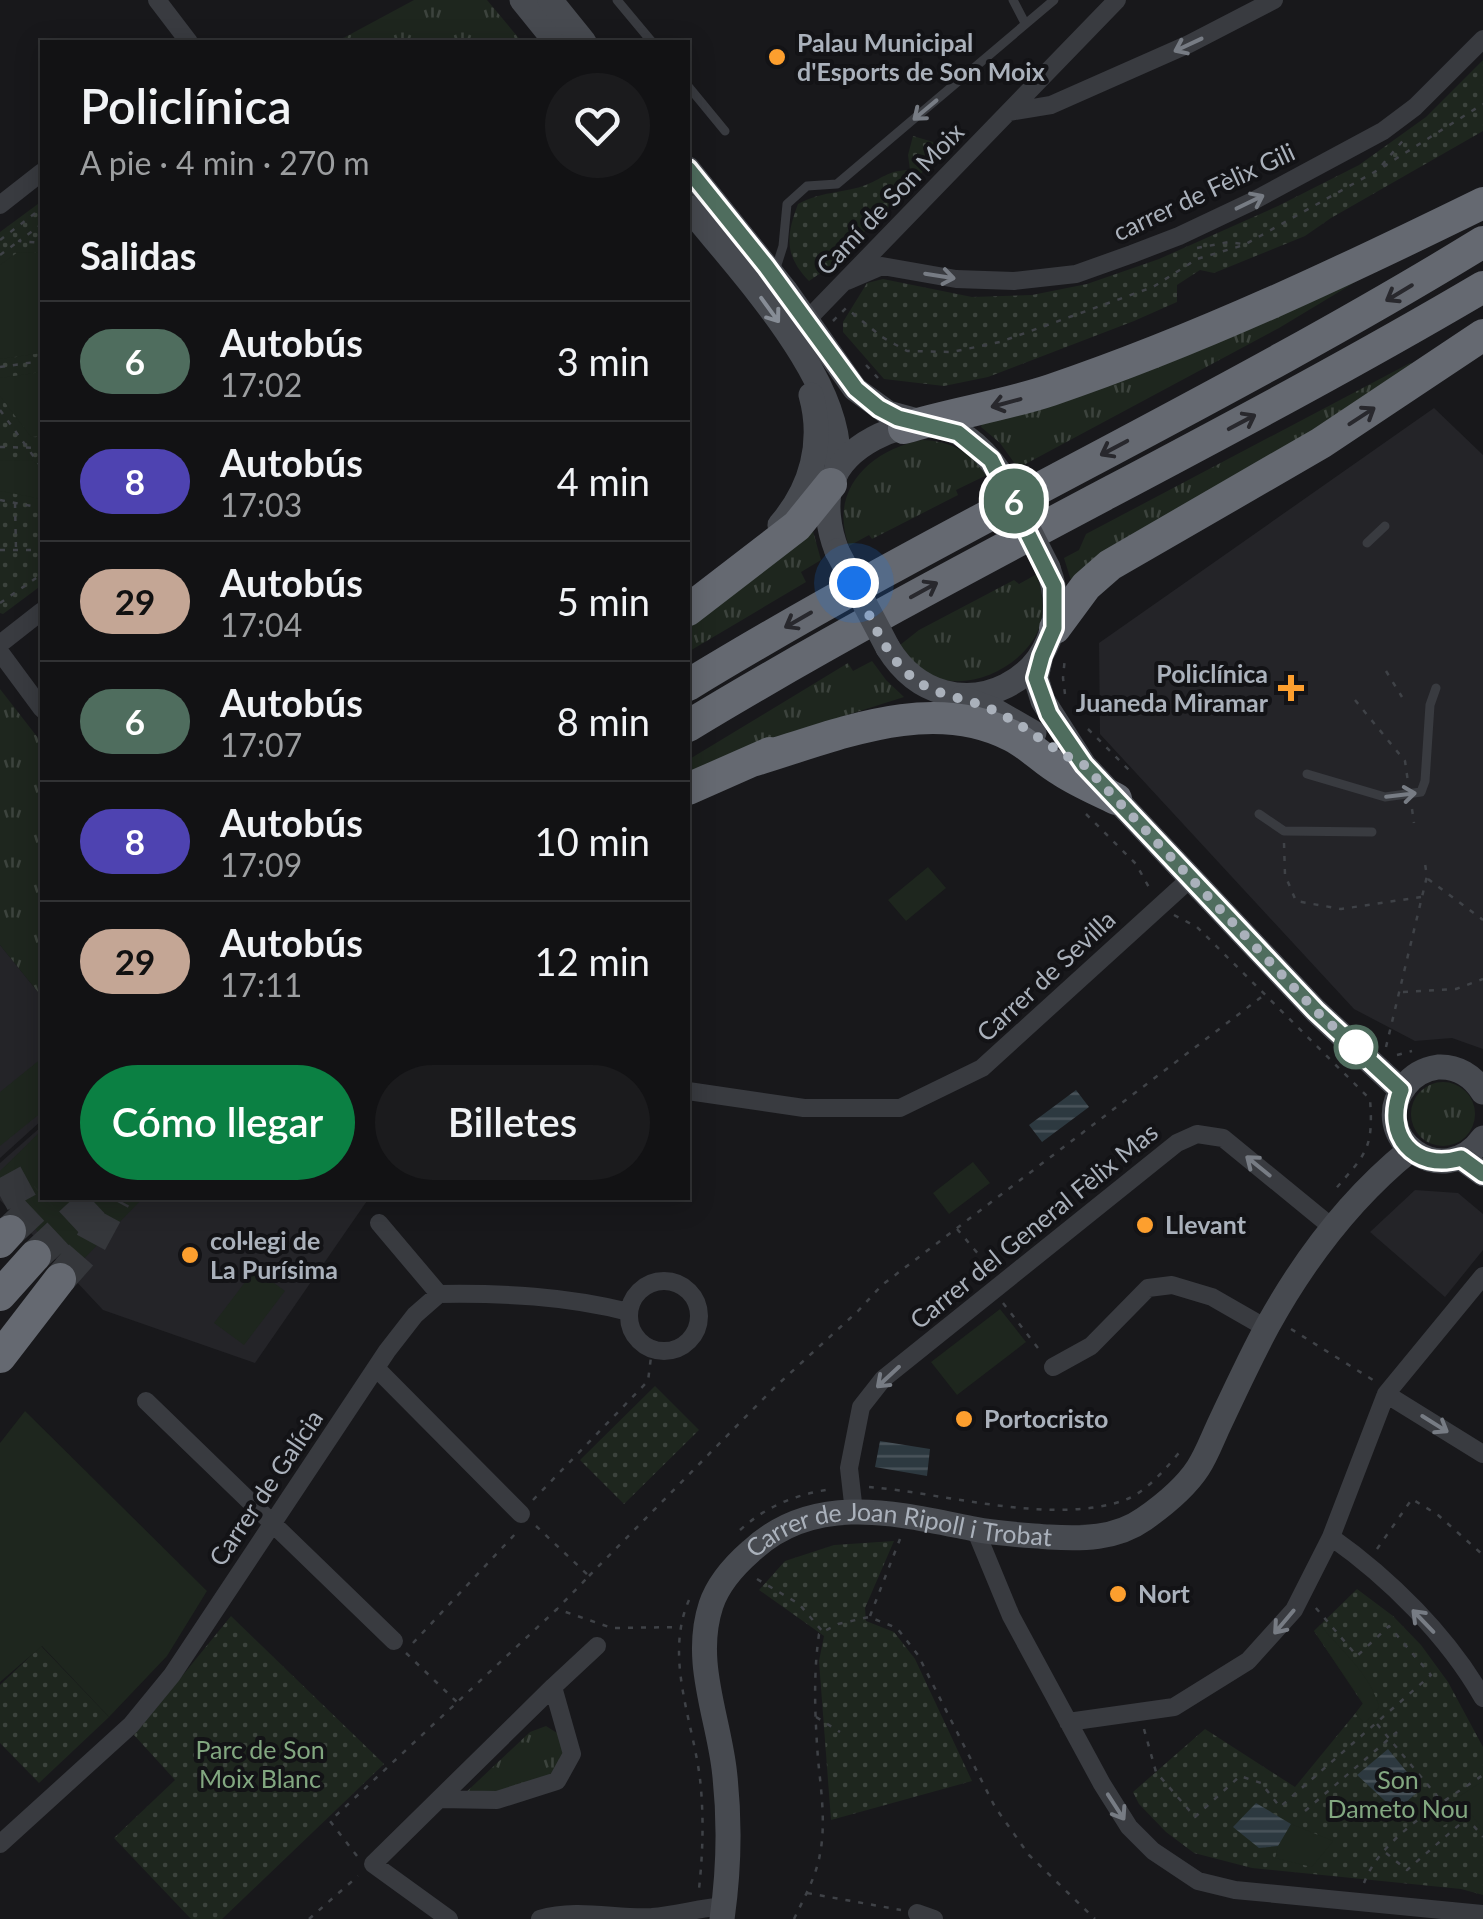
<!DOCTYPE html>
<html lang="es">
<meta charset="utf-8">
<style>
:root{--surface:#121214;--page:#1b1b1d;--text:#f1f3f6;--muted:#9c9ea0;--line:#313234;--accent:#0b8043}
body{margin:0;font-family:Lato,sans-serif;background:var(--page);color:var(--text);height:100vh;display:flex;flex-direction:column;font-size:38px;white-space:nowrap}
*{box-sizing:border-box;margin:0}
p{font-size:32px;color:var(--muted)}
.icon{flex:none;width:55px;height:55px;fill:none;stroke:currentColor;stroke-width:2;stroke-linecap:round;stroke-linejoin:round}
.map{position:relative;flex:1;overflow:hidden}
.side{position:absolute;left:40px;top:40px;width:650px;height:1160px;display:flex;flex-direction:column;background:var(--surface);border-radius:0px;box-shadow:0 5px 25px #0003,0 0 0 2px var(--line)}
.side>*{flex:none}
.badge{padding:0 20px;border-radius:32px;font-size:35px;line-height:65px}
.you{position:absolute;width:50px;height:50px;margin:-25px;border:8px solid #fff;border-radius:50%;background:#1a73e8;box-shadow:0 0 0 15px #1a73e833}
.map>.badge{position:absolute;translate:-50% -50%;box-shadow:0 0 0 5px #fff}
h2{padding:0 40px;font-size:38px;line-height:90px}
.round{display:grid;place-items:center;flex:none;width:105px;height:105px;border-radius:52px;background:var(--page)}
.head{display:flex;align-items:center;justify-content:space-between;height:170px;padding:0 40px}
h1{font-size:48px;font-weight:600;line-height:75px}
.button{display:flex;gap:20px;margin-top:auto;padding:20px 40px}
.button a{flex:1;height:115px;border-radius:60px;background:var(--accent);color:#fff;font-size:40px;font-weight:600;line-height:115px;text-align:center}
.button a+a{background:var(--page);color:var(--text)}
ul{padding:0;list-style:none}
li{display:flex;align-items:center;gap:30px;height:120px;padding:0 40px;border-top:2px solid var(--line)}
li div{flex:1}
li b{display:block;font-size:38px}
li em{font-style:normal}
li .badge{min-width:110px;font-weight:700;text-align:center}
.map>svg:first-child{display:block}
.built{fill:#242428}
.grass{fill:url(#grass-tufts)}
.park{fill:url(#park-dots)}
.garden{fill:#1e261e}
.water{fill:url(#water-rules)}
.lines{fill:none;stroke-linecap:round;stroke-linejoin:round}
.highway-tunnel{stroke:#35373b;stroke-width:32;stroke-dasharray:32 16;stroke-linecap:butt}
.path{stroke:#3f4247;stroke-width:2.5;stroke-dasharray:5 8;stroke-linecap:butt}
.lane{stroke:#393b40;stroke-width:9}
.street{stroke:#393b40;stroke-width:18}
.secondary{stroke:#474a50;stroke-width:25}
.highway{stroke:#656971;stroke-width:32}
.secondary-bridge{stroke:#474a50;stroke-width:25}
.oneway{stroke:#777c84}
.oneway2{stroke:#28282d}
.oneway3{stroke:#878d96}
.line-casing{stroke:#fff;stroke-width:22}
.line{stroke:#4f6d5e;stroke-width:15}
.walk{stroke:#aab1bb;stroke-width:10;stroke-dasharray:0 18}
.poi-dot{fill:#fd9f2e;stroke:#131316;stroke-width:4}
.stop-dot{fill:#fff;stroke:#4f6d5e;stroke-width:5}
.labels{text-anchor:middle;stroke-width:8;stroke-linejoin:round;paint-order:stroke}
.poi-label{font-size:25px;font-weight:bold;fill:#aab1bb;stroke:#131316;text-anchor:start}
.street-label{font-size:25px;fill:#aab1bb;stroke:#131316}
.park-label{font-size:25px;fill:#82a780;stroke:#131316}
</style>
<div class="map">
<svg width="1483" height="1919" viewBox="0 0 1483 1919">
<defs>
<pattern id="grass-tufts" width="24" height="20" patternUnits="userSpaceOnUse" patternTransform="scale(2.5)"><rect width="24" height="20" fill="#1e261e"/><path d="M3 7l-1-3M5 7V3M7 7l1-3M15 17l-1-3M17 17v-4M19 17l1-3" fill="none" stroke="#3c433d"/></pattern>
<pattern id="park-dots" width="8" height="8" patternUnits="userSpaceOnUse" patternTransform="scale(2.5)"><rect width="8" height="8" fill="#1e261e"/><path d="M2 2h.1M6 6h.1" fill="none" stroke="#3c433d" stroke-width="1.8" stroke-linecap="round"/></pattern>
<pattern id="water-rules" width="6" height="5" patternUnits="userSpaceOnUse" patternTransform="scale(2.5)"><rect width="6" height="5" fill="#2d3940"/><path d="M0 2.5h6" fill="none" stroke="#49535a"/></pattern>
</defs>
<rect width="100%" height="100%" fill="#18181b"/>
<path class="built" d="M1434,408l49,47v594l-31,-11 -37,3 -61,-32 -254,-275 -1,-91z
M0,945l42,52v123l-42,38z
M42,1126v72h327l-114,165 -152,-53 -103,-110v-37z
M1415,1190l43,3 25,21v36l-38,47 -75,-65z"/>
<path class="grass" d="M414,0h73l35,42h-186z
M1367,275l-88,53 -261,140 -18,-25 -19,-16 1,-5z
M1410,363l5,1 -342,223 -9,-29 15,-8 7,-16z
M922,440c30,1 47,12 65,35l-31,15 2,5 -86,44 -3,-4 -20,11c-21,-56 21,-96 73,-106z
M811,524l10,36 -20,12 5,10 -118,70v-30z
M1037,574c5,18 8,35 2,54 -15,41 -81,71 -118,41 -8,-7 -15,-17 -21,-24l19,-15 95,-50 5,4z
M872,661l14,19 18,17 -101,32 -115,51v-20l160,-97 5,8z
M0,689l42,54v254l-42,-52z
M1411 1114a32 32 0 1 1 64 0a32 32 0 1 1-64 0Z
M546,1726l19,12 3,16 -13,24 -58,18 -36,1 69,-65z"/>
<path class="park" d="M1483,60v71l-152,87 -26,18 -91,37 -14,-3 -23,15v17l-43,19 -146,56 -44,9 -60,-7 -41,-47v-10l24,-39 16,-4 89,18 60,-2 55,-11 72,-25 119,-53 81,-41 67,-48z
M913,136l20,6 4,15 -106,109 -22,15c-25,-26 -23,-45 -11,-77 25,-13 40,-10 65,-18 20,-7 24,-16 47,-16l-2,-15z
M42,201v384l-39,29 -3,-1v-381z
M655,1386l44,44 -75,74 -44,-44z
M894,1541l-29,67 1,13 28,11 21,27 57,122 -141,39 -12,-159 5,-25 -65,-46 26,-29 49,-16z
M1357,1589l36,27 28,29 27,37 35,65v148l-22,-6 -209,-21 -58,-15 -28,-21 -27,-28 -6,-12 72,-63 90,58 68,-83 -49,-73z
M231,1616l153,148 -162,155h-31l-77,-81 61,-58 -41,-45z
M41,1646l68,71 -70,66 -39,-40v-58z"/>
<path class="garden" d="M18,252l24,1v100l-42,6v-94z
M42,372v64l-11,1 -31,-41v-18z
M0,460l34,1 8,11v27l-42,-8z
M928,867l18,21 -40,33 -18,-21z
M42,1058v54l-42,34v-54z
M42,1130v68h101l-70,72 -73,-79v-20z
M973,1162l17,21 -41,31 -16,-21z
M255,1269l30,22 -41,54 -30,-22z
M1000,1309l26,33 -69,53 -26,-33z
M25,1411l182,180 -40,65 -58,61 -67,-71 -42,36v-239z
M1320,1625c21,25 51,50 59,82l-14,16 -10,-9 8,-11 -49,-72z
M1483,1781v48l-14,-17 -28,15 -14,-10z
M1291,1824l42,17 -21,26 -37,-9 3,-12z"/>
<path class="water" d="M1076,1090l13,17 -47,35 -13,-17z
M880,1441l50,8 -3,27 -52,-9z
M1388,1749l33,40 -25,22 -39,-36z
M1256,1803l35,21 -13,22 -19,2 -26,-21z"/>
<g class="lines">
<path class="highway-tunnel" d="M0,1196l42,-23
M10,1231l35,-33
M35,1256l62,-58
M60,1279l29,-33 26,-48"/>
<path class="path" d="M1382,165l24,-28
M42,224l-23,17 23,2
M0,240l42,-32
M1197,248l32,-6 14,2
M0,255l19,-14
M833,321l13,-13 36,29 25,14 45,1 48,-10 153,-55 44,-28 47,-14 134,-75 105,-66
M866,365l12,13
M0,367l42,-6
M0,410l42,58
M0,447l42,1
M0,500l42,8
M15,503l1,47
M0,550h42
M0,603l42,-29
M1386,671l16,26
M1065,694l-2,-16 2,-21
M1355,700l50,61 3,21
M1088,729l41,41
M1412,809l2,14
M1086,814l50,50 15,27
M1284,843l1,32 11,26 45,8 80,-12
M1428,879l55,41
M1174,915l23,12 173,172c4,52 -5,55 -37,93
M1403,992l53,-3 27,-10
M1386,1047l41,-171 -2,-12
M1397,1055l15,-4
M957,1229l34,40
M1003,1303l38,49
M1291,1329l82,51
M869,1487c76,6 184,39 256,13 23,-9 42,-33 58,-52
M533,1500l115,-119 4,-32
M536,1526l53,50 -31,32
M740,1530c28,-25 55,-35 91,-41
M1377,1549l35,-50 26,16 45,40
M589,1576l186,-189 83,-76 24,-26 382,-290
M757,1579l42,25 24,28
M689,1600c-25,57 4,121 11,179 4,36 3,73 -1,110
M870,1616l30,-77
M413,1643l104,-111
M406,1653l52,50
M816,1717l24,15
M1377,1724l65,78
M1144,1729l12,43 39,45 45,-41 21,7 19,24 151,-132 -42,-49 -32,30 -42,-49
M1305,1811l92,-79
M1386,1853l21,17 60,-52 16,19
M357,1856l-27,-35 227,-212 55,19 69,-1
M1364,1883c17,-46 80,-81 119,-108
M807,1893l94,17
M309,1919l49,-43
M794,1919c10,-21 22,-42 26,-65 6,-31 1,-64 -2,-95 -3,-42 -5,-83 1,-125l19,-10 31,-7 28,11 21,27 77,152 34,48 66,64"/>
<path class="lane" d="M617,0l35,42
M1013,0l12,23
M688,86l37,45
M771,266l6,-1 6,-19 4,-42 20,-18 30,-2 217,-184
M1367,543l18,-17
M1307,774l78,23 36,-5 4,-11 5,-76 6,-17
M1259,814l25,17 88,1"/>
<path class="street" d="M157,0l32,42
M1009,112l42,-7 138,-61 85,-44
M0,205l42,-33
M847,281l35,-15 74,13 58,2 62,-7 56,-20 47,-18 74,-35 130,-70 32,-24 68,-68
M806,321l311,-321
M0,644l42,-33
M0,652l42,57
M688,1091l116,17h96l82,-40 209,-190
M379,1223l60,71
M629 1316a35 35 0 1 1 70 0a35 35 0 1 1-70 0Z
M1053,1367l38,-21 57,-58 24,-3 40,12 54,31
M376,1368l145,146
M1386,1394l97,60
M146,1401l248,240
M854,1512l-5,-44 12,-61 22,-28 294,-236 20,-9 26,4 110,90
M975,1529l36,87 91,168 27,43 24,24 45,30 37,9 248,24
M1331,1537c58,41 116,98 152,161
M553,1687l44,-41
M1068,1722l106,-15 74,-46 46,-51 37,-73 55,-143 97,-118
M439,1799l58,1 60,-19 15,-27 -19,-67 -180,177 76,55
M0,1844l131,-119 41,-50 215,-324 28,-36 24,-21c64,-1 127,2 190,18
M917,1913l17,6
M540,1919c37,-11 76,0 112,-2 24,-2 48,-9 72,-11"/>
<g class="secondary">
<path d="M522,0l34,42"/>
<path d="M550,0l34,42"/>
<path d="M688,169l97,121 70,99 33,24 37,10"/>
<path d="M688,207c48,60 170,187 147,269"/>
<path d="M780,525c32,-37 44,-83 31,-130"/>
<path d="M837,551c-8,-20 -13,-48 -5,-69 13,-36 64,-61 102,-57 29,3 50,25 66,48"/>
<path d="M888,648c61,99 200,29 160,-80"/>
<path d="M1041,656l-5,22 7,23 41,64 232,246 85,79"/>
<path d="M962,698l32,12 40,23"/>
<path d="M1483,1092c-10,-16 -26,-26 -45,-25 -13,2 -25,8 -33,19 -39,50 38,108 78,52"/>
<path d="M1461,1158l22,16"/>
<path id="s1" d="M722,1919c7,-49 8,-102 2,-151 -7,-55 -31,-108 -13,-163 7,-21 24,-40 40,-54 64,-60 149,-37 223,-22 25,5 50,6 75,8 32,2 67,2 95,-18 20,-14 41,-31 54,-51 8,-12 14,-28 20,-41 16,-34 32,-69 50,-102 36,-65 84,-128 142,-175"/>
</g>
<path class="highway" d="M904,428c49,-15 99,-22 147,-38 150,-51 291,-118 432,-187
M688,610l109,-84 34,-42
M1055,628l31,-42 24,-21 211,-122 162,-108
M688,685c259,-158 536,-284 795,-443
M688,726c259,-157 534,-285 795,-439
M752,761c81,-24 177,-68 260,-25 18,9 32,25 50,35 17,11 36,19 54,28
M688,789l82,-36
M0,1242l10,-11
M0,1295l35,-39
M0,1357l60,-78"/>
<path class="secondary-bridge" d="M1000,473l48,95
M837,551l51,97"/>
</g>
<defs><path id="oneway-shaft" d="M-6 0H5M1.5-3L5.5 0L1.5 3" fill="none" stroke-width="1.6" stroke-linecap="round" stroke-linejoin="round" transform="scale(2.5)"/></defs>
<g class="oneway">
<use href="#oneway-shaft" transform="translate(1188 45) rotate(155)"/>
<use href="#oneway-shaft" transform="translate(925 110) rotate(140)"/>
<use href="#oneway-shaft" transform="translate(1250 202) rotate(-26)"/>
<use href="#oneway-shaft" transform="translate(940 276) rotate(9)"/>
<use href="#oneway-shaft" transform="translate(1401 795) rotate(-7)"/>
<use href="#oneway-shaft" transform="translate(1258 1166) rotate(-141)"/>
<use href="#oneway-shaft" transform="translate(888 1377) rotate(137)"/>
<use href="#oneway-shaft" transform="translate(1435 1424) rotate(32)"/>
<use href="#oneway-shaft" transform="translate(1423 1621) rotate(-134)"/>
<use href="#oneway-shaft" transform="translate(1284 1622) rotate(130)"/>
<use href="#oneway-shaft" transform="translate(1116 1807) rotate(57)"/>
</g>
<g class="oneway2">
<use href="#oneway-shaft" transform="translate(1399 293) rotate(149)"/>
<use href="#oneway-shaft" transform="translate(1006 403) rotate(165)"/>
<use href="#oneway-shaft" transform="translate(1362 416) rotate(-33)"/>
<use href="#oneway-shaft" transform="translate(1242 422) rotate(-28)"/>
<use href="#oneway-shaft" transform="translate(1114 448) rotate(152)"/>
<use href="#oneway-shaft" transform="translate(924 590) rotate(-29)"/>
<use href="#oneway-shaft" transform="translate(798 620) rotate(150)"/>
</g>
<use class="oneway3" href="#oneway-shaft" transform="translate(770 310) rotate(54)"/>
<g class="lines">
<defs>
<path id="line" d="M688,169l78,97 90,123 23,19 19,10 60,15 33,27 63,126v42l-12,28 -6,22 13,36 35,51 232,246 85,79c-18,45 13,82 60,68l22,16"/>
</defs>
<use href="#line" class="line-casing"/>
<use href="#line" class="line"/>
<path class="walk" d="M854,583c19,38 35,87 77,106 21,9 45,12 66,23 31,15 56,39 87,53l232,246 40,36"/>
</g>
<g class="poi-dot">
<circle cx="777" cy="57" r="10"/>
<path d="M1286 673h10v10h10v10h-10v10h-10v-10h-10v-10h10z"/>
<circle cx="1145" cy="1225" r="10"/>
<circle cx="190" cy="1255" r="10"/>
<circle cx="964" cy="1419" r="10"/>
<circle cx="1118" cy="1594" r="10"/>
</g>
<circle class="stop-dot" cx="1356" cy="1047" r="20"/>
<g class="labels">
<g class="poi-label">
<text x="797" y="52">Palau Municipal<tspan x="797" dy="29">d'Esports de Son Moix</tspan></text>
<text x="1268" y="683" text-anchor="end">Policlínica<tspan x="1268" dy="29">Juaneda Miramar</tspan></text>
<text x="1165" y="1234">Llevant</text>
<text x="210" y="1250">col·legi de<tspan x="210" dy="29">La Purísima</tspan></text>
<text x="984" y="1428">Portocristo</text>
<text x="1138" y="1603">Nort</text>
</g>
<g class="street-label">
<text transform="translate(1204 192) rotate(-25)" y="9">carrer de Fèlix Gili</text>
<text transform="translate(890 199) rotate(-46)" y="9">Camí de Son Moix</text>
<text transform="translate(1046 976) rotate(-43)" y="9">Carrer de Sevilla</text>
<text transform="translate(1034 1226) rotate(-39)" y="9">Carrer del General Fèlix Mas</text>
<text transform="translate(266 1488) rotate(-56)" y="9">Carrer de Galícia</text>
<text dy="9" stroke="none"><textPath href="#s1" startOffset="540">Carrer de Joan Ripoll i Trobat</textPath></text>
</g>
<g class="park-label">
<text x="260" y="1759">Parc de Son<tspan x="260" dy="29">Moix Blanc</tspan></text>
<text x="1398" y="1789">Son<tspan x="1398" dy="29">Dameto Nou</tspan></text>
</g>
</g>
</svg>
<div class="you" style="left:854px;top:583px"></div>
<b class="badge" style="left:1014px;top:501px;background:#4f6d5e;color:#fff">6</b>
<section class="side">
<div class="head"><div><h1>Policlínica</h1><p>A pie · 4 min · 270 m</p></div><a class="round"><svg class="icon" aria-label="heart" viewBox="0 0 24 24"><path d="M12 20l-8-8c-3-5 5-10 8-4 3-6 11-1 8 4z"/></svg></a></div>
<h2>Salidas</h2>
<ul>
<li><span class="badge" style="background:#4f6d5e;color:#fff">6</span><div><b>Autobús</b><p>17:02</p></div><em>3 min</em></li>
<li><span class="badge" style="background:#4e43b1;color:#fff">8</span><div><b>Autobús</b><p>17:03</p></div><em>4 min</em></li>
<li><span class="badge" style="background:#c4a695;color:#111">29</span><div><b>Autobús</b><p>17:04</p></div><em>5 min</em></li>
<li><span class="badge" style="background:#4f6d5e;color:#fff">6</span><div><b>Autobús</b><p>17:07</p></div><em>8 min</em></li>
<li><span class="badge" style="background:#4e43b1;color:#fff">8</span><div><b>Autobús</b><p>17:09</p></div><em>10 min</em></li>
<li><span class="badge" style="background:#c4a695;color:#111">29</span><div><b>Autobús</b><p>17:11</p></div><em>12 min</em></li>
</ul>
<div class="button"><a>Cómo llegar</a><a>Billetes</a></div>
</section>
</div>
